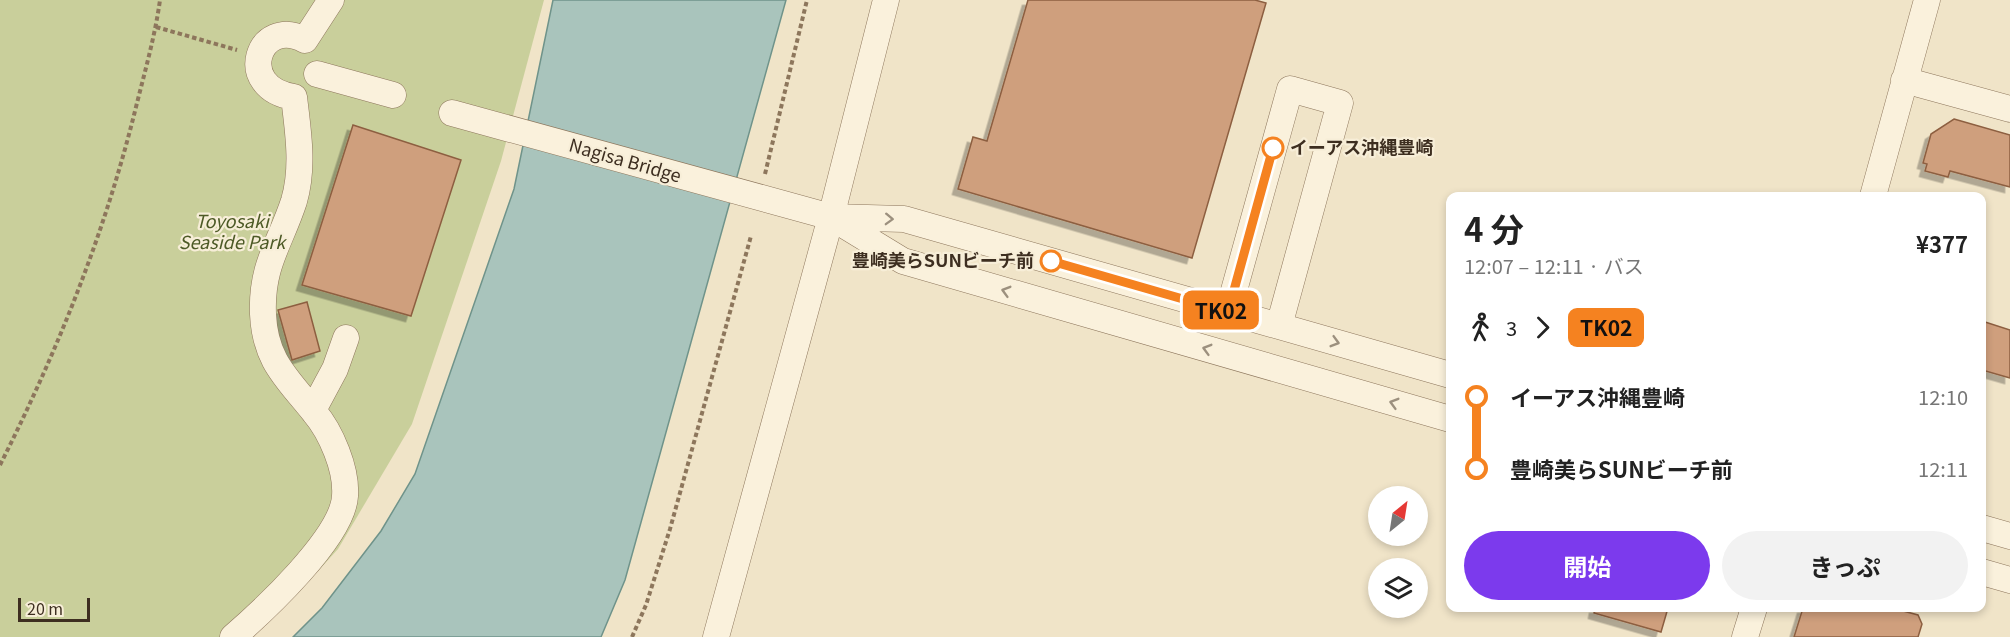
<!DOCTYPE html>
<html lang="ja">
<meta charset="utf-8">
<style>
:root{--surface:#fff;--page:#f2f2f2;--text:#222;--muted:#767676;--accent:#7c3aed}
body{margin:0;font-family:Georgia,"Noto Sans JP",serif;background:var(--page);color:var(--text);height:100vh;display:flex;flex-direction:column;font-size:22px;white-space:nowrap}
*{box-sizing:border-box;margin:0}
p{font-size:20px;color:var(--muted)}
.icon{flex:none;width:33px;height:33px;fill:none;stroke:currentColor;stroke-width:2;stroke-linecap:round;stroke-linejoin:round}
.map{position:relative;flex:1;overflow:hidden}
.drawer{position:absolute;left:1446px;top:192px;width:540px;height:420px;display:flex;flex-direction:column;background:var(--surface);border-radius:12px;box-shadow:0 3px 9px #0003}
.drawer>*{flex:none}
.badge{padding:0 12px;border-radius:9px;font-size:21px;line-height:39px}
.needle{width:39px;rotate:30deg}
.tools{position:absolute;left:1368px;top:486px;display:grid;gap:12px}
.tools a{display:grid;place-items:center;width:60px;height:60px;border-radius:50%;background:var(--surface);box-shadow:0 3px 9px #0003;font-size:30px}
.scale{position:absolute;left:18px;bottom:15px;width:72px;box-sizing:border-box;padding-left:6px;border:3px solid #3d2e20;border-top:0;font-size:16px;line-height:21px;white-space:nowrap;color:#3d2e20;-webkit-text-stroke:4px #f7eed8;paint-order:stroke}
.map>.badge{position:absolute;translate:-50% -50%;box-shadow:0 0 0 3px #fff}
.legs{display:flex;align-items:center;gap:9px;height:66px;padding:0 18px;font-size:20px}
.legs p{margin-inline-start:auto}
.overview{display:flex;align-items:center;justify-content:space-between;height:102px;padding:0 18px}
h1{font-size:33px;font-weight:700;line-height:45px}
.primary-button{display:flex;gap:12px;margin-top:auto;padding:12px 18px}
.primary-button a{flex:1;height:69px;border-radius:36px;background:var(--accent);color:#fff;font-size:24px;font-weight:700;line-height:69px;text-align:center}
.primary-button a+a{background:var(--page);color:var(--text)}
ul{padding:0 18px;list-style:none}
li{display:flex;align-items:center;gap:21px;height:72px;font-size:22px}
li i{display:grid;place-items:center;width:9px;height:100%;margin:0 8px;background:currentColor}
li i::after{content:'';width:15px;height:15px;margin:-8px;border:4px solid;border-radius:50%;background:var(--surface)}
li p{margin-inline-start:auto}
li:first-child i{background:linear-gradient(#0000 50%,currentColor 0)}
li:last-child i{background:linear-gradient(currentColor 50%,#0000 0)}
.map>svg:first-child{display:block}
.park{fill:#c9cf9b}
.water{fill:#a9c4bc;stroke:#6f938a;stroke-width:1.5}
.building{fill:#cf9f7d;stroke:#8d5f41;stroke-width:1.5;filter:url(#shadow)}
.lines{fill:none;stroke-linecap:round;stroke-linejoin:round}
.minor-casing{stroke:#8d765c;stroke-width:27}
.path{stroke:#8d765c;stroke-width:4;stroke-dasharray:4.5 3;stroke-linecap:butt}
.minor{stroke:#faf1dc;stroke-width:26}
.oneway{stroke:#9c907e}
.line-1-casing{stroke:#fff;stroke-width:14}
.line-1{stroke:#f58220;stroke-width:9}
.stop-1-dot{fill:#fff;stroke:#f58220;stroke-width:3}
.labels{text-anchor:middle;stroke-width:4.5;stroke-linejoin:round;paint-order:stroke}
.stop-label{font-size:18px;font-weight:bold;fill:#3d2e20;stroke:#f7eed8;text-anchor:start}
.street-label{font-size:18px;fill:#3d2e20;stroke:#f7eed8}
.park-label{font-size:18px;font-style:italic;fill:#4d5a26;stroke:#f7eed8}
</style>
<div class="map">
<svg width="2010" height="637" viewBox="0 0 2010 637">
<defs>
<filter id="shadow"><feDropShadow dx="-5.5" dy="5.5" stdDeviation="0" flood-color="#0004"/></filter>
</defs>
<rect width="100%" height="100%" fill="#f0e4c8"/>
<path class="park" d="M0,0h544l-43,161 -89,263 -74,125 -41,45 -46,43h-251z"/>
<path class="water" d="M553,0h233l-161,580 -24,57h-308l29,-29 59,-77 34,-57 99,-285z"/>
<path class="building" d="M1028,0h227l11,3 -74,255 -234,-69 15,-52 14,4z
M1954,119l56,16v52l-60,-16 -2,6 -23,-6 2,-7 -4,-1 8,-29z
M353,125l108,35 -50,156 -109,-31z
M307,302l13,49 -28,9 -14,-50z
M1982,321l28,9v48l-28,-8z
M1595,608h73l-7,24 -67,-19z
M1803,608h89l26,7 4,9 -4,13h-124z"/>
<g class="lines">
<defs>
<path id="minor" d="M317,74l76,21
M1904,80l106,29
M452,113l379,104 73,2 546,156
M1873,196l54,-196
M834,219l69,42 547,158
M1228,312l62,-223 50,14 -61,223
M313,410l22,-41 11,-31
M1982,528l28,8
M1982,572l28,8
M233,637c30,-26 110,-100 112,-141 2,-27 -14,-64 -31,-84 -27,-34 -49,-51 -51,-98 -2,-49 17,-70 31,-113 10,-34 4,-70 0,-104 -60,-9 -36,-82 11,-57l26,-40
M716,637l115,-420 55,-217
M1745,637l9,-29"/>
</defs>
<use href="#minor" class="minor-casing"/>
<path class="path" d="M156,27l81,23
M765,174l42,-174
M0,465c58,-115 105,-232 136,-358 9,-36 19,-71 24,-107
M632,637l14,-32 24,-76 81,-293"/>
<use href="#minor" class="minor"/>
</g>
<defs><path id="oneway-chevron" d="M-2-3.5L2.5 0L-2 3.5" fill="none" stroke-width="1.6" stroke-linecap="round" stroke-linejoin="round" transform="scale(1.5)"/></defs>
<g class="oneway">
<use href="#oneway-chevron" transform="translate(889 219) rotate(2)"/>
<use href="#oneway-chevron" transform="translate(1006 291) rotate(-164)"/>
<use href="#oneway-chevron" transform="translate(1335 342) rotate(16)"/>
<use href="#oneway-chevron" transform="translate(1207 349) rotate(-164)"/>
<use href="#oneway-chevron" transform="translate(1394 403) rotate(-164)"/>
</g>
<g class="lines">
<defs>
<path id="line-1" d="M1051,261l177,51 45,-164"/>
</defs>
<use href="#line-1" class="line-1-casing"/>
<use href="#line-1" class="line-1"/>
</g>
<g class="stop-1-dot">
<circle cx="1273" cy="148" r="10"/>
<circle cx="1051" cy="261" r="10"/>
</g>
<g class="labels">
<g class="stop-label">
<text x="1290" y="154">イーアス沖縄豊崎</text>
<text x="1034" y="267" text-anchor="end">豊崎美らSUNビーチ前</text>
</g>
<g class="street-label">
<text transform="translate(625 161) rotate(16)" y="6">Nagisa Bridge</text>
</g>
<g class="park-label">
<text x="232" y="228">Toyosaki<tspan x="232" dy="21">Seaside Park</tspan></text>
</g>
</g>
</svg>
<div class="tools">
<a><svg class="needle" viewBox="-14 -14 28 28"><path d="M0-13l5 13h-10z" fill="#e53935"/><path d="M0 13l5-13h-10z" fill="#767676"/></svg></a>
<a><svg class="icon" aria-label="layers" viewBox="0 0 24 24"><path d="M12 4l9 5-9 5-9-5zM3 14l9 5 9-5"/></svg></a>
</div>
<div class="scale">20 m</div>
<b class="badge" style="left:1221px;top:310px;background:#f58220;color:#111">TK02</b>
<section class="drawer">
<div class="overview"><div><h1>4 分</h1><p>12:07 – 12:11 · バス</p></div><b>¥377</b></div>
<div class="legs"><svg class="icon" aria-label="walk" viewBox="0 0 24 24"><circle cx="13" cy="4" r="2"/><path d="M13 8l-2 6 4 7M11 14l-3 7M7 12l3-4h3l4 4"/></svg>3<svg class="icon" aria-label="forward" viewBox="0 0 24 24"><path d="M9 5l7 7-7 7"/></svg><b class="badge" style="background:#f58220;color:#111">TK02</b></div>
<ul>
<li><i style="color:#f58220"></i><b>イーアス沖縄豊崎</b><p>12:10</p></li>
<li><i style="color:#f58220"></i><b>豊崎美らSUNビーチ前</b><p>12:11</p></li>
</ul>
<div class="primary-button"><a>開始</a><a>きっぷ</a></div>
</section>
</div>
